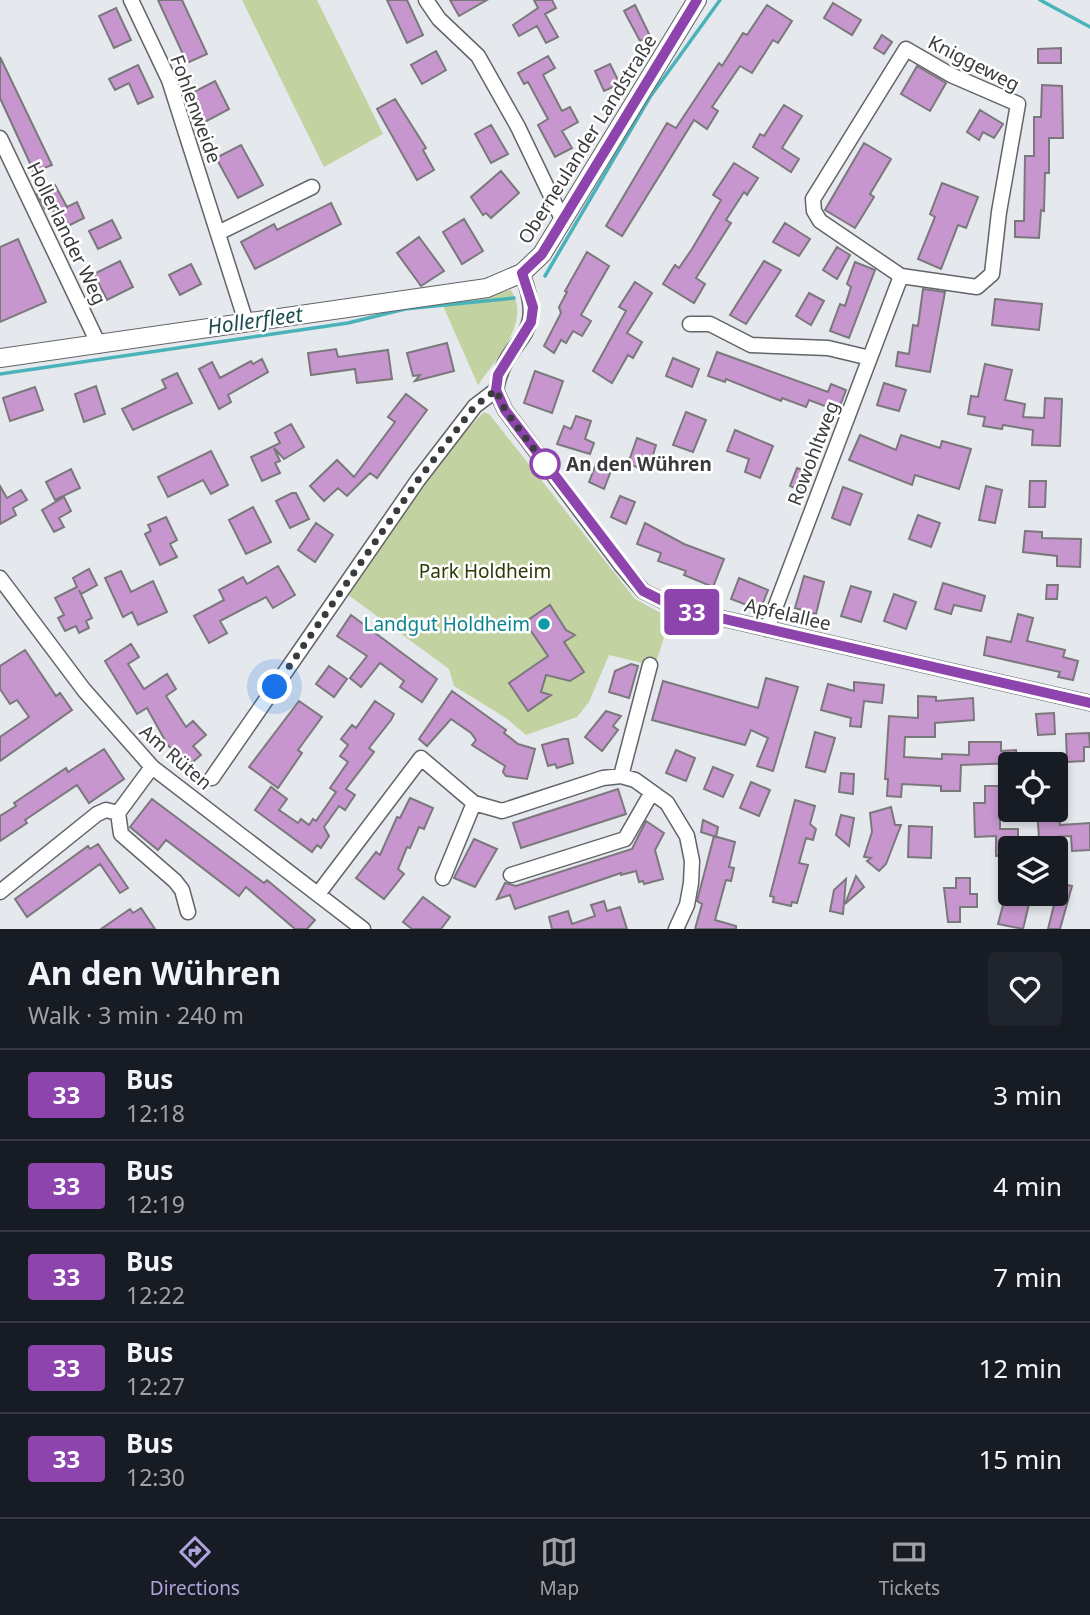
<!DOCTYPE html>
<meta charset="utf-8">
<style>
:root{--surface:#171b24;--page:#20242c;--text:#f1f3f6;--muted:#9ea1a6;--line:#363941;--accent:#afa2da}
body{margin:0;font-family:"Noto Sans",sans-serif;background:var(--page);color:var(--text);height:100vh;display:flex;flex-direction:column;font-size:26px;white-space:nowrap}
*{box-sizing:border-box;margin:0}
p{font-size:23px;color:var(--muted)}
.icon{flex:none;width:38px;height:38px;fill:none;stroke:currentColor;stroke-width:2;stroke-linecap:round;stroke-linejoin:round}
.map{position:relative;height:929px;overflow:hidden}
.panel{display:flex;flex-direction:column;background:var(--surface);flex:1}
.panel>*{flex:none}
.badge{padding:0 14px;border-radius:5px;font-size:24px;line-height:46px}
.buttons{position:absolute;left:998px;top:752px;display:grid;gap:14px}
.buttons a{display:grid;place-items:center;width:70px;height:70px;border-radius:7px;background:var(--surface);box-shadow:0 4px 10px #0003;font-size:35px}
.you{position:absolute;width:35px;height:35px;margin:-18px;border:5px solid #fff;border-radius:50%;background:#1a73e8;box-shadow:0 0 0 10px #1a73e833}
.map>.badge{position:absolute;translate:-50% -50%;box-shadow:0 0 0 4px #fff}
.round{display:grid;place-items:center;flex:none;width:74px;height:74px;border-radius:7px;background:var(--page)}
.head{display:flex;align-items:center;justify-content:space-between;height:119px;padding:0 28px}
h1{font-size:33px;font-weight:700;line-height:52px}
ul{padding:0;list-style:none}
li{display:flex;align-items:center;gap:21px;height:91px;padding:0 28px;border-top:2px solid var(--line)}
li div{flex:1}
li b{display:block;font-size:26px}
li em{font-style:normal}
li .badge{min-width:77px;font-weight:700;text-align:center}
.tabs{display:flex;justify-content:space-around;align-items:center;height:98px;border-top:2px solid var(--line);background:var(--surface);font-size:19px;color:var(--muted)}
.tabs a{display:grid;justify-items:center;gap:4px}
.tabs .current{color:var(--accent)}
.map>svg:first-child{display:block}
.green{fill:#c2d2a0}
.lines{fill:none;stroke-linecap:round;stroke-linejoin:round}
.stream{stroke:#49b3b9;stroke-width:3.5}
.building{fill:#c796cf;stroke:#7b787c;stroke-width:2}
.minor-casing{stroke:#626468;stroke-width:17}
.tertiary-casing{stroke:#626468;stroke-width:20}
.minor{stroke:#fff;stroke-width:14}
.tertiary{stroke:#fff;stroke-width:18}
.line-casing{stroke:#fff;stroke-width:16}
.line{stroke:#8e44ad;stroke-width:10}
.walk{stroke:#393b3c;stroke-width:7;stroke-dasharray:0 12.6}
.stop-dot{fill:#fff;stroke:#8e44ad;stroke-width:3.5}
.culture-dot{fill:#0f9aa8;stroke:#fff;stroke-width:2.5}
.labels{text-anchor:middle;stroke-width:5;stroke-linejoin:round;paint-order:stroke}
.street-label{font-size:19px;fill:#393b3c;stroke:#fff}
.stop-label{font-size:19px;font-weight:bold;fill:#393b3c;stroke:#fff;text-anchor:start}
.park-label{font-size:19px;fill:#2d3903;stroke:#fff}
.culture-label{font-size:19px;fill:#0d838f;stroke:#fff;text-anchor:end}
.water-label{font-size:21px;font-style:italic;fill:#1d4c4f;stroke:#fff}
</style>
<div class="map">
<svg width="1090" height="929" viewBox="0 0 1090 929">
<rect width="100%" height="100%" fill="#e5e8ec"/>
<path class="green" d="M242,0h75l66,134 -59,33z
M511,290c21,32 -15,68 -33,95l-37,-84z
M484,412l6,3 145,184 35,19 -15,48 -46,-11 -20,47 -12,15 -51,18 -20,-17 -52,-32 -5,-17 -102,-75 67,-96v-7l22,-30z"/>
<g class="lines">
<path class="stream" d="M1040,0l50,27
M545,276l105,-179 70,-97
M0,374l348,-51 57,-14 109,-11"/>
</g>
<path class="building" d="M158,0h24l25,54 -20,9z
M387,0h20l16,35 -16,8z
M450,0h37l-28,16z
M534,0h18l4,8 -11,6 13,23 -12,6 -9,-17 -18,10 -6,-11 25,-17z
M833,3l28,17 -9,15 -28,-17z
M635,5l15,31 -10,5 -16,-30z
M767,5l25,16 -14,22 -5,-3 -21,33 -12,-7 -28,41 6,4 -11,18 -13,-9 -72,116 -16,-10 61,-103 9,5 43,-65 3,3 21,-33 4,2z
M116,8l15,32 -17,8 -15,-32z
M882,35l10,7 -8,12 -10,-6z
M1061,48v15h-23v-14z
M436,51l10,19 -24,14 -11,-19z
M548,56l7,12 -12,7 19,36 8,-4 8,15 -16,9 10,17 -17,9 -17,-32 10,-6 -20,-37 -4,2 -6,-11z
M0,57l52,108 -18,7 -34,-74z
M610,64l10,20 -16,7 -9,-20z
M138,65l15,32 -15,7 -9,-21 -14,7 -6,-11z
M917,66l29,17 -16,28 -29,-17z
M215,81l14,28 -24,13 -15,-28z
M1042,85l20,1 1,52h-14v35h-4l-1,38 -3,-1 -2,28 -24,-1v-16h9l1,-65h9v-39h7z
M395,99l31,49 -3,2 11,20 -17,10 -40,-71z
M784,105l18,11 -20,32 17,11 -8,13 -38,-25 7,-13 4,2z
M980,110l23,14 -9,14 -11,-6 -4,8 -12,-8z
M491,125l17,29 -17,9 -16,-29z
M864,143l27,16 -21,35 4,3 -19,31 -30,-18z
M241,145l22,40 -25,13 -22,-40z
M734,163l24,15 -11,17 -3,-3 -18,28 5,3 -35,55 9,6 -11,19 -31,-19 12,-19 4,3 13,-19 29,-49 -8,-5z
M501,171l18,22 -28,25 -5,-5 -3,2 -12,-18z
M942,183l36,14 -12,31 -8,-3 -17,44 -23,-10 17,-42 -5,-3z
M55,185l12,22 10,-5 7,16 -22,11 -11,-23 -6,3 -8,-15z
M331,203l10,21 -86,45 -14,-27 33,-18 3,6z
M464,219l19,32 -21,13 -19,-32z
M112,220l9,18 -23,11 -9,-18z
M785,223l25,16 -11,17 -26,-14z
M419,237l25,34 -23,15 -24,-33z
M18,239l28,63 -46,20v-75z
M837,247l13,8 -13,24 -14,-9z
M587,252l22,14 -28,49 10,6 -9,15 -9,-5 -7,12 -5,-3 -7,13 -10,-7 17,-33 -2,-6 8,-15 -2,-1z
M120,261l13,26 -26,13 -13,-26z
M764,261l17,9 -35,54 -16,-9z
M855,262l20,8 -26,68 -19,-7 10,-27 5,2 6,-19 -4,-3z
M191,264l10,20 -21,11 -11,-20z
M635,282l17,11 -25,40 15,9 -9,16 -5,-3 -16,28 -19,-12 33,-60 -7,-4z
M923,289l22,3 -15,80 -34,-6 2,-14 11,2 4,-29 5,1z
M809,293l15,8 -13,24 -15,-9z
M995,299l47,5 -3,26 -47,-5z
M447,343l7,28 -39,10 5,-6 -7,1 -6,-23z
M336,349l2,8 50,-7 4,29 -35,4 -2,-14 -44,6 -3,-22z
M717,352l111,40 3,-8 15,6 -8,21 -29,-11 -3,7 -24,-9 -1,3 -55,-22 -1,3 -17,-6z
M673,358l26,11 -7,18 -26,-11z
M262,359l6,13 -40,23 3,7 -12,7 -20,-40 13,-7 8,16 31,-17 2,3z
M985,364l27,6 -7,30 20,4 -2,13 21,1 1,-20 17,1 -2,47 -28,-1 1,-15 -30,-5 -1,4 -19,-3 2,-9 -17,-3 3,-18 7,1z
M535,371l28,10 -11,32 -28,-10z
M177,373l15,30 -59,27 -11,-21 44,-21 -4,-8z
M884,383l22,7 -7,21 -22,-6z
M96,386l9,28 -21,8 -9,-28z
M35,387l8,23 -33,11 -7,-23z
M406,394l21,16 -50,68 -7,-5 -23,23 -9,-8 -14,13 -14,-15 27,-26 17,17 41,-55 -7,-5z
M686,412l20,8 -13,32 -20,-7z
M576,416l15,5 -6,18 9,4 -4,11 -33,-10 7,-18 7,3z
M291,424l13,23 -20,12 -10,-11 6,13 -5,2 5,10 -18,8 -11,-24 29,-14 -5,-10z
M735,430l38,16 -13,32 -15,-6 4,-13 -22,-8z
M860,435l36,15 5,-15 39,13 2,-7 29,8 -12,40 -44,-14 -3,10 -63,-25z
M637,438l19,7 -8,26 -20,-7z
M211,451l17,34 -17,9 -8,-14 -35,17 -10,-20z
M597,462l15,6 -8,21 -15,-7z
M797,468l15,5 -7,19 -15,-6z
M71,469l9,19 -25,12 -9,-18z
M1030,481h16l-1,26h-16z
M0,486l7,12 14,-8 6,10 -14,8 3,7 -16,9z
M986,486l16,4 -7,33 -16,-3z
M843,487l19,7 -12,31 -18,-7z
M292,493h4l13,26 -19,9 -14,-27z
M620,496l15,6 -9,22 -15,-7z
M64,497l7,14 -12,7 5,9 -10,5 -12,-22z
M253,507l18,35 -25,12 -17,-34z
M918,515l22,8 -9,24 -22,-8z
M166,517l11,23 -7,4 7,13 -17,8 -15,-31 6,-3 -3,-6z
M316,523l17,12 -18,27 -17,-12z
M645,523l39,21 40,15 -11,28 -29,-12 2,-4 -28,-10 3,-8 -24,-9z
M1025,531l17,1v6l39,1 -1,28 -23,-1v-10l-34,-4z
M278,566l17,29 -22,13 -7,-11 -46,24 7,12 -18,10 -15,-27 30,-16 -5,-10 24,-13 4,7z
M89,569l8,16 -16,9 -2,-4 13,28 -6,3 3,7 -10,5 -3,-7 -11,5 -7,-13 6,-3 -9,-17 22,-11 -4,-9z
M121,571l10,21 22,-11 14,31 -29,13 -6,-13 -9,5 -18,-39z
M804,576l20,6 -8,32 -21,-6z
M739,578l29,12 -8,20 -29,-11z
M943,583l42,13 -4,15 -27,-6 -3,9 -16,-5z
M1047,585h11l-1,14h-11z
M851,586l20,6 -10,30 -20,-6z
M894,594l22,8 -10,27 -22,-8z
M550,605l16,25 9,5 -11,7 20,30 -14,9 -24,-6 -5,17 10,3 -23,16 -19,-28 39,-27 -23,-34z
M1018,614l15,4 -6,23 38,9 -2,7 15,4 -5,19 -15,-3 2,-5 -76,-17 3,-18 24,5z
M351,615l86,64 -15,23 -22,-15 4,-6 -24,-18 -19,24 -11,-9 17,-22 -30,-20z
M131,644l8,13 -11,7 16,25 23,-15 9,15 -10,7 20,31 7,-6 13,14 -13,11 8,9 -14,12 -20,-23 -20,-36 -10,6 -32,-53z
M25,650l31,46 4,-3 12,17 -72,51v-24l29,-20 -12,-17 -7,4 -10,-15v-23z
M631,664l7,2 -9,32 -20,-6 6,-21z
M329,666l18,13 -13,18 -18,-13z
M766,678l32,9 -25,84 -16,-5 11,-28 -17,-8 -6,15 -93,-25 11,-39 95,27z
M854,682l30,3 -2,18 -18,-2 -3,26 -11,-1 1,-8 -30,-8 7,-26 26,7z
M452,691l54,39 -2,3 14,11 17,5 -8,30 -21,-3 -3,-4 2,-6 -33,-21 4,-5 -5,-7 -20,-14 -24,27 -8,-7z
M918,696l18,1v4l37,-3 1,22 -39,3v14h-30l-1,20 38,2v-5l27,1v-13h32v9l15,-1 1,13 -56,2 -1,26h-19v-5l-39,-2 -1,13 -14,-1 1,-17h-3l4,-63 29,2z
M299,701l23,16 -24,33 4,3 -24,35 -29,-21z
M375,701l19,13 -3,6 -22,28 5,4 -28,37 9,6 -10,15 -6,-4 -15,21 5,9 -8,12 -4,-3 -5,7 -57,-42 16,-23 16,12 -8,11 19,13 3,-4 8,6 4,-6 3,2 20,-29 -6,-4 18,-26 -8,-6 8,-11 -7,-6 11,-14 4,3z
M606,711l15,5 -8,10 5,4 -16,21 -17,-14z
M1054,713l1,21 -17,1 -2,-21z
M815,732l20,6 -10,34 -19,-5z
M1089,733l1,14h-6v14l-17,1 -1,-28z
M563,739h5l5,24 -16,5 -2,-4 -7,2 -6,-21z
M104,749l20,30 -35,24 -12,-18 -52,35 2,3 -27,18v-25l16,-10 -2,-3 52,-35 2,4z
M676,750l19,8 -9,23 -20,-8z
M713,767l20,8 -10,22 -19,-8z
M841,773l13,1 -1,20 -14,-2z
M751,782l19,8 -11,26 -19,-8z
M985,786h15v43h18v20h-8v6l-14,1v-20l-21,1 -1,-34h11z
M618,789l8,25 -105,34 -8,-25z
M410,798l23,10 -9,21 -5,-2 -9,21 -3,-1 -9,22 6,5 -20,25 -28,-21 20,-26 4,3 17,-38 3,1z
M152,799l112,84 3,-3 48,40 -8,9h-12l-49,-42 -7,9 -73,-56 -8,10 -28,-23z
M795,800l20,6 -5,18 6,5 -3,11 -7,-2 -7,25 9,2 -11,38 -5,-1 -1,4 -18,-4 1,-5 -4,-1z
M891,807l4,18h6l-15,39 -7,7 -12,-10 4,-3 -7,-1 8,-25 -2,-19z
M1037,810h22l1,15 30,-2v27l-18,1 -1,-15 -32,2z
M841,815l13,3 -5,28 -13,-11z
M703,820l15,7 -2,10 -15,-5z
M646,821l18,12 -9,17 8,29 -19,5 -1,-3 -4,1 -3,-11 -15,4v-2l-106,36 -5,-14 -13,4 8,-16 11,3 116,-37z
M909,826l23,1 -1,31 -23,-1z
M714,836l21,6 -6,25 5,1 -3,13 -5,-1 -11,40 21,6v3h-41l7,-25 -5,-3z
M474,839l23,10 -22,38 -21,-9z
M98,844l30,44 -8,5 -20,-29 -73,53 -12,-18 73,-53 2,3z
M856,876l8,11 -19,17z
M956,878h14v16h7v13h-17v15h-12l-4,-34h12z
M846,879l-3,35 -13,-3 4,-21z
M1055,882l17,4 -12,43h-12l6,-24 -26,-7v-4h27z
M1006,894h16l-2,7 9,3 -6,25 -25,-5z
M423,897l27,20 -9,12h-29l-9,-7z
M604,901l3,10 13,-4 7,22h-75l-3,-12 19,-6 4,13 23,-8 -4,-11z
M141,908l14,21h-54l29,-20 3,4z"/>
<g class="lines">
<defs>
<path id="minor" d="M131,0l38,80 77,242
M426,0l13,19 39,37 40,71 45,94
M0,138l99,207
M218,233l94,-46
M690,324h20l41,21 77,3 42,10
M496,390l9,20 116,155 22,26 34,17 413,95
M0,578l84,112 68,77 211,162
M767,629l134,-353 -81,-55 -6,-10 -1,-12 93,-150 45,26 67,29 -19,108 -7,62 -15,13 -76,-11
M152,767l-34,46 3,21 54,47 7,9 6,22
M621,776l29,-111
M212,778l206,-298 57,-74 21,-16c10,-57 53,-47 26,-117
M511,875l114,-36 27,-47
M443,878l31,-75
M0,892l97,-78 9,-4 12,3
M318,894l103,-136 53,45 28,8 101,-33 18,-2 14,4 32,23 20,33 5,25 -1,22 -4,22 -11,24"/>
<path id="tertiary" d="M0,358l487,-70 35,-15 20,-19 155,-254"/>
</defs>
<use href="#minor" class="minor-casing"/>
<use href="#tertiary" class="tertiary-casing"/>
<use href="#minor" class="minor"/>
<use href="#tertiary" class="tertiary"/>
</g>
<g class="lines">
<defs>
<path id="line" d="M697,0l-155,254 -20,19 11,34 -2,15 -33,53 -2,15 9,20 138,181 34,17 413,95"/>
</defs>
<use href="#line" class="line-casing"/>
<use href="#line" class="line"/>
<path class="walk" d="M275,687l143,-207 57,-74 21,-16 9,20 40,54"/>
</g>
<circle class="stop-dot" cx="545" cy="464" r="14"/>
<circle class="culture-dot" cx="544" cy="624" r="7"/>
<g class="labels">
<g class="street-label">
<text transform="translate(974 63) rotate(27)" y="7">Kniggeweg</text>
<text transform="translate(196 109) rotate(70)" y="7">Fohlenweide</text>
<text transform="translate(587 139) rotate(-58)" y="7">Oberneulander Landstraße</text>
<text transform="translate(67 233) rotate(64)" y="7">Hollerlander Weg</text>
<text transform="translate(813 453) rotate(-69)" y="7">Rowohltweg</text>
<text transform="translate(788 614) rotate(13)" y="7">Apfelallee</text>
<text transform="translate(176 757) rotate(41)" y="7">Am Rüten</text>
</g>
<g class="stop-label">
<text x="566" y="471">An den Wühren</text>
</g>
<g class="park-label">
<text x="485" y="578">Park Holdheim</text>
</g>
<g class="culture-label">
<text x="530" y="631">Landgut Holdheim</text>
</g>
<g class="water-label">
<text transform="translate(255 321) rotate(-8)" y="7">Hollerfleet</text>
</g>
</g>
</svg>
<div class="buttons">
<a><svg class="icon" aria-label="locate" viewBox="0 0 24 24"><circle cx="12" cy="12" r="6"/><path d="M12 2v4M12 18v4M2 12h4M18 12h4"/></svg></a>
<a><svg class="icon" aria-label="layers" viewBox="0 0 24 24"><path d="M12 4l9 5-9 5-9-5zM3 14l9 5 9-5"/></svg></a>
</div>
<div class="you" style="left:275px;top:687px"></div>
<b class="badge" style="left:692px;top:612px;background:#8e44ad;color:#fff">33</b>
</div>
<section class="panel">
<div class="head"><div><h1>An den Wühren</h1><p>Walk · 3 min · 240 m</p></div><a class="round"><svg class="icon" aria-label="heart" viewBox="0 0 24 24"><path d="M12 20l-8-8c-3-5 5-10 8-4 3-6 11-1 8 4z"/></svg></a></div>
<ul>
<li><span class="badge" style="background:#8e44ad;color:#fff">33</span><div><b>Bus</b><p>12:18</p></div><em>3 min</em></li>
<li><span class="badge" style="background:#8e44ad;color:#fff">33</span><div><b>Bus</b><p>12:19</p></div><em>4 min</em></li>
<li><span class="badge" style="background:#8e44ad;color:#fff">33</span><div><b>Bus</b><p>12:22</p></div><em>7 min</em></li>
<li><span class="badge" style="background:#8e44ad;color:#fff">33</span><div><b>Bus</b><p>12:27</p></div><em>12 min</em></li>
<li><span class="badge" style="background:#8e44ad;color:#fff">33</span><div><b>Bus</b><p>12:30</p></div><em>15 min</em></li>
</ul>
</section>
<nav class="tabs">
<a class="current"><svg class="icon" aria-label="directions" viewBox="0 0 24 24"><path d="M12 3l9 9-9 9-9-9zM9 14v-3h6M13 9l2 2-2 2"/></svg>Directions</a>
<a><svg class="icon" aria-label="map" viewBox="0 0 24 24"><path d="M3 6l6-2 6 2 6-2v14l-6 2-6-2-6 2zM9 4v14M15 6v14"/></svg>Map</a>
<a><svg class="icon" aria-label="tickets" viewBox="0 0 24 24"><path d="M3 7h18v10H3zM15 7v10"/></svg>Tickets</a>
</nav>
